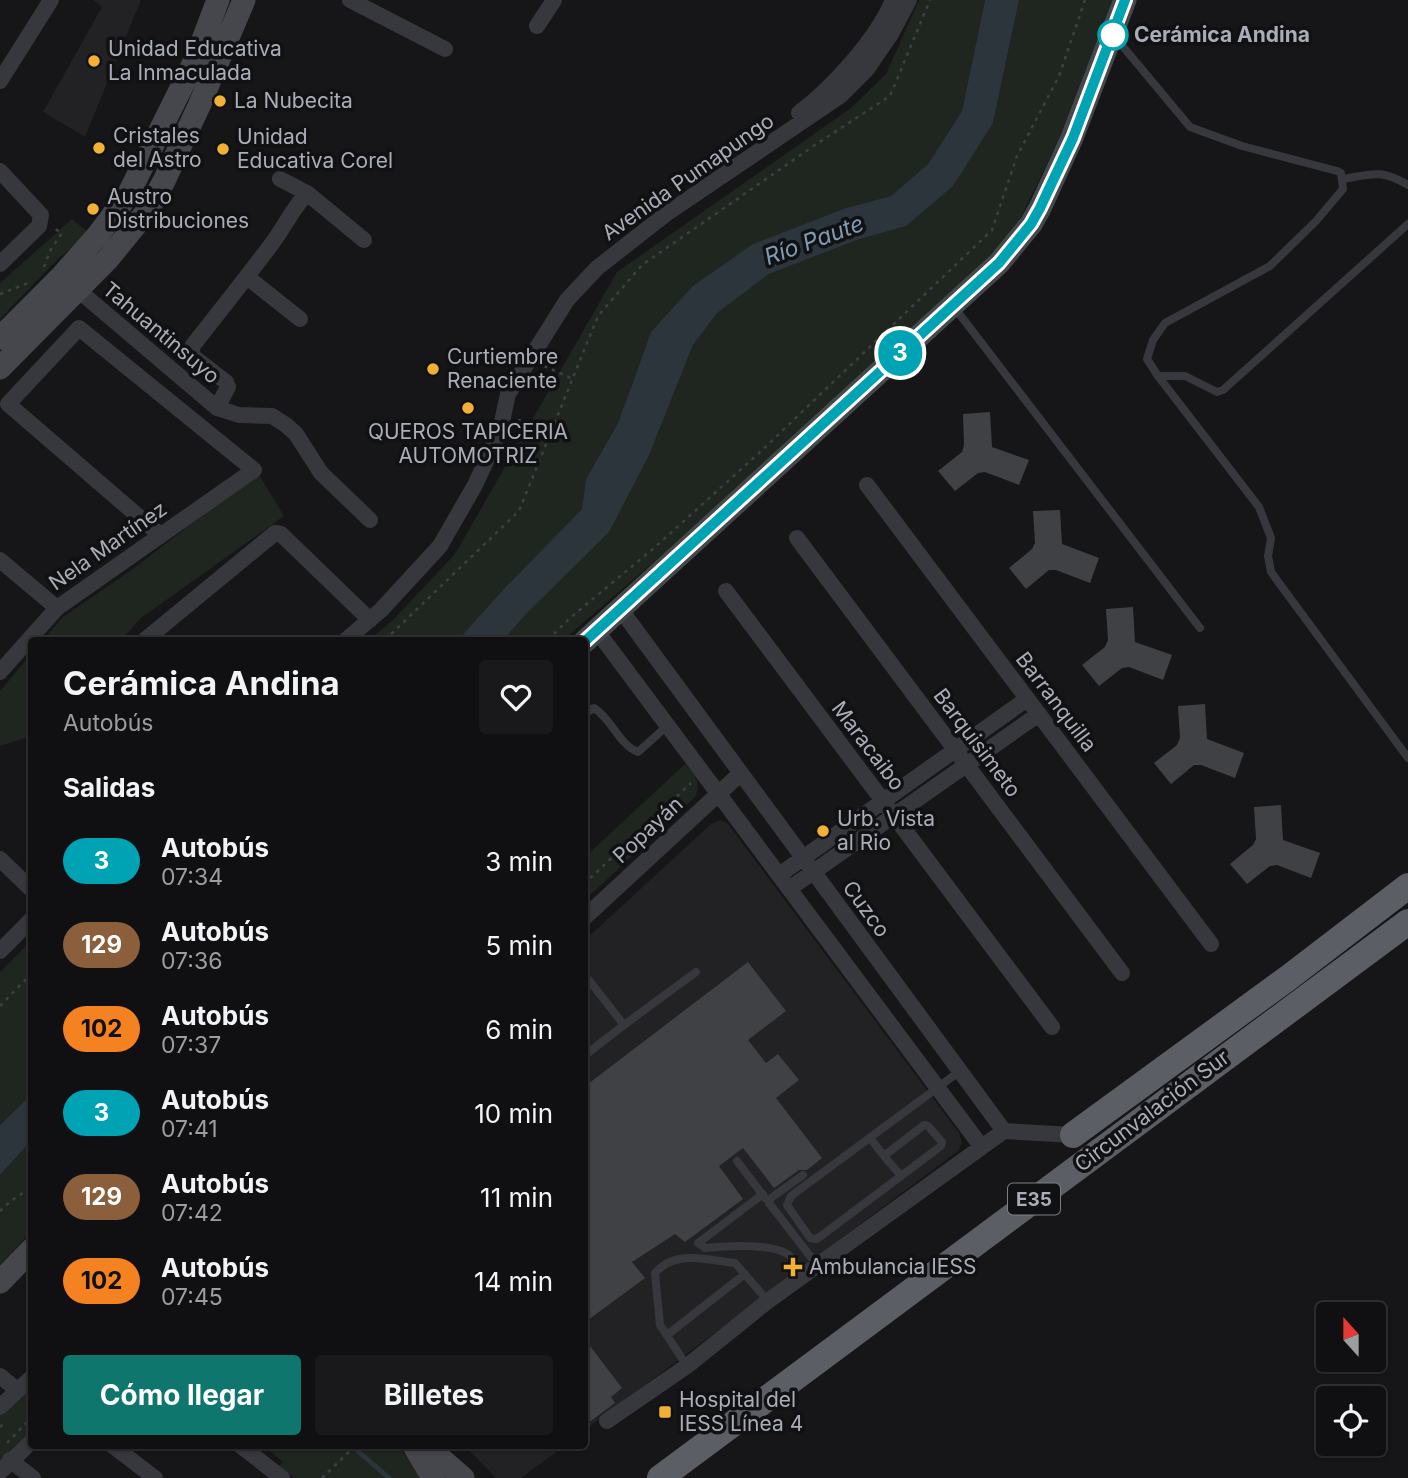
<!DOCTYPE html>
<html lang="es">
<meta charset="utf-8">
<style>
:root{--surface:#101012;--page:#19191b;--text:#f1f3f6;--muted:#9c9d9f;--line:#303032;--accent:#0f766e}
body{margin:0;font-family:Inter,sans-serif;background:var(--page);color:var(--text);height:100vh;display:flex;flex-direction:column;font-size:26px;white-space:nowrap}
*{box-sizing:border-box;margin:0}
p{font-size:23px;color:var(--muted)}
.icon{flex:none;width:38px;height:38px;fill:none;stroke:currentColor;stroke-width:2;stroke-linecap:round;stroke-linejoin:round}
.map{position:relative;flex:1;overflow:hidden}
.side{position:absolute;left:28px;top:637px;width:560px;height:812px;display:flex;flex-direction:column;background:var(--surface);border-radius:7px;box-shadow:0 2px 5px #0004,0 0 0 2px var(--line)}
.side>*{flex:none}
.badge{padding:0 14px;border-radius:23px;font-size:24px;line-height:46px}
.needle{width:46px;rotate:339deg}
.fabs{position:absolute;left:1316px;top:1302px;display:grid;gap:14px}
.fabs a{display:grid;place-items:center;width:70px;height:70px;border-radius:7px;background:var(--surface);box-shadow:0 2px 5px #0004,0 0 0 2px var(--line);font-size:35px}
.map>.badge{position:absolute;translate:-50% -50%;box-shadow:0 0 0 4px #fff}
h2{padding:0 35px;font-size:26px;line-height:63px}
.round{display:grid;place-items:center;flex:none;width:74px;height:74px;border-radius:7px;background:var(--page)}
.headline{display:flex;align-items:center;justify-content:space-between;height:119px;padding:0 35px}
h1{font-size:33px;font-weight:700;line-height:52px}
.cta{display:flex;gap:14px;margin-top:auto;padding:14px 35px}
.cta a{flex:1;height:80px;border-radius:7px;background:var(--accent);color:#fff;font-size:28px;font-weight:700;line-height:80px;text-align:center}
.cta a+a{background:var(--page);color:var(--text)}
ul{padding:0;list-style:none}
li{display:flex;align-items:center;gap:21px;height:84px;padding:0 35px}
li div{flex:1}
li b{display:block;font-size:26px}
li em{font-style:normal}
li .badge{min-width:77px;font-weight:700;text-align:center}
.map>svg:first-child{display:block}
.built{fill:#222225}
.green{fill:#1e261f}
.water{fill:#2c353c}
.lines{fill:none;stroke-linecap:round;stroke-linejoin:round}
.stream{stroke:#2c353c;stroke-width:4.5}
.building{fill:#404145}
.path{stroke:#3d3f44;stroke-width:2.5;stroke-dasharray:3.5 5;stroke-linecap:butt}
.service{stroke:#37383d;stroke-width:8}
.minor{stroke:#37383d;stroke-width:16}
.secondary{stroke:#45474d;stroke-width:23}
.trunk{stroke:#5b5e65;stroke-width:26}
.line-casing{stroke:#fff;stroke-width:16}
.line{stroke:#00a3b4;stroke-width:10}
.stop-dot{fill:#fff;stroke:#00a3b4;stroke-width:3.5}
.poi-dot{fill:#f2b134;stroke:#111113;stroke-width:2.5}
.labels{text-anchor:middle;stroke-width:7;stroke-linejoin:round;paint-order:stroke}
.shield{fill:#111113;stroke:#7b7e86;stroke-width:2}
.shield-label{font-size:19px;font-weight:bold;fill:#a8adb8}
.stop-label{font-size:21px;font-weight:bold;fill:#a8adb8;stroke:#111113;text-anchor:start}
.poi-label{font-size:21px;fill:#a8adb8;stroke:#111113;text-anchor:start}
.street-label{font-size:21px;fill:#a8adb8;stroke:#111113}
.water-label{font-size:23px;font-style:italic;fill:#7f9bb3;stroke:#111113}
</style>
<div class="map">
<svg width="1408" height="1478" viewBox="0 0 1408 1478">
<rect width="100%" height="100%" fill="#161618"/>
<path class="built" d="M93,0h48l-56,137 -42,-25 59,-105z
M720,820l8,4 231,309 3,10 -4,8 -373,279v-490l126,-116z
M465,1446h99l-43,32h-25z"/>
<path class="green" d="M919,0h66l-23,111 -34,53 -37,32 -45,12 -90,35 -105,89 -33,91 -32,56 -4,30 -124,131h-89l24,-20 62,-66 162,-282 234,-164 35,-34z
M1019,0h95l-41,109 -60,125 -221,209 -229,197h-60l25,-28 122,-159 43,-108 24,-33 52,-38 88,-34 49,-14 87,-103z
M72,219l17,14 -32,27 -57,59v-36z
M258,473l26,43 -143,102 -20,22h-78l20,-23 67,-46z
M31,654v82l-31,10v-55z
M685,764c10,11 17,18 10,33l-110,103v-43z
M31,941v154l-31,30v-153z
M31,1141v91l-31,33v-90z
M31,1382v48l-31,32v-49z
M264,1446h134l25,32h-129l-15,-12 4,-4z"/>
<path class="water" d="M985,0h34l-26,123 -40,63 -47,40 -49,14 -88,34 -52,39 -24,32 -43,108 -41,79 -81,80 -25,28h-45l46,-51 78,-80 4,-30 32,-56 33,-91 42,-46 60,-42 93,-36 45,-12 37,-32 34,-53z
M31,1095v46l-31,34v-50z"/>
<g class="lines">
<path class="stream" d="M352,1446l37,32"/>
</g>
<path class="building" d="M990,412l2,35 37,13 -10,25 -34,-13 -7,1 -23,18 -17,-20 24,-19 2,-7 -1,-31z
M1060,510l2,34 37,14 -9,25 -34,-13h-7l-23,19 -17,-21 23,-19 3,-6 -2,-32z
M1133,607l2,35 37,13 -9,25 -34,-13 -7,1 -23,18 -17,-21 23,-18 3,-7 -2,-31z
M1205,704l2,35 37,14 -9,25 -34,-13h-7l-23,19 -17,-21 23,-18 3,-7 -2,-32z
M1281,805l2,35 37,13 -9,25 -34,-13 -7,1 -23,18 -17,-20 23,-19 3,-6 -2,-32z
M748,962l38,49 -38,29 18,23 12,-9 21,26 -23,18 46,60 -15,12h-8l-25,18 -31,-40 -24,18 24,33 -58,43 -10,-8 -43,28 13,16 -61,45v-236z
M584,1338l38,50 -11,9 4,6 -31,23z"/>
<g class="lines">
<path class="path" d="M44,267l6,-16 12,-18 -9,-5
M0,294l28,-11
M544,366l27,12
M517,430l3,-7 -1,-6
M385,640l134,-129 79,-195 44,-51 173,-120 75,-49 40,-96
M548,640l22,-22 84,-70 104,-94 234,-224 25,-74 42,-80 26,-76
M584,884l107,-101
M0,1006l32,-33
M0,1211l12,-11 20,-13
M0,1427l5,-5
M7,1443l25,-26
M322,1478l33,-32"/>
<path class="service" d="M1115,37l75,90 52,19 95,25 4,2 2,16 -27,32 -46,45 -105,57 -12,17 -6,19 11,17 101,131 12,31 -3,18 3,16 137,186
M1343,179c29,-5 38,-10 65,6
M954,307l246,321
M1158,376h27l32,16 6,-2 185,-166
M584,714l10,-6c18,11 25,37 44,44l29,-26
M584,974l40,51 72,-53
M584,1056l40,-31
M870,1138l14,18 40,-31 4,1 14,16 -1,4 -124,93 -7,-1 -23,-33 4,-9 169,-125
M884,1156l17,20
M737,1161l28,37
M803,1175l-32,23 -2,5 48,62
M763,1194l-65,49 7,5c19,-2 73,-6 86,9 4,5 7,14 9,20
M667,1335l78,-61
M687,1366l-27,-41 -5,-52c21,-24 51,-13 80,-10l33,38"/>
<path class="minor" d="M350,0l95,49
M537,26l17,-26
M0,81l51,-81
M799,113c33,-25 78,-74 94,-113
M0,171l41,44 -2,11 -39,38
M280,179l27,14 57,47
M247,277l53,42
M78,290l139,118 22,7 33,1 14,9 10,9 25,39 49,47
M217,408l11,-21 -2,-5 -35,-27 2,-10c27,-34 54,-68 80,-103 12,-16 20,-34 34,-49
M867,485l344,459
M797,538l325,435
M0,560l57,48
M726,591l326,436
M621,610l383,521
M597,631l384,515
M145,640l130,-107 6,1 89,86
M346,640l35,-30 59,-64 35,-61 25,-54 8,-37 59,-94 30,-32 69,-54 174,-118 27,-27 24,-35 18,-34
M0,672l57,-64 197,-138 -175,-142 -71,76 152,131
M0,859l32,31
M779,875l248,-176
M789,889l250,-175
M584,918l157,-145
M0,951l32,-32
M0,1376l17,14
M0,1407l32,-30
M607,1421l80,-55 81,-65 236,-170 69,4
M113,1446l42,32
M241,1446l41,32
M10,1460l23,18
M0,1472l32,-31"/>
<path class="secondary" d="M0,338l60,-60 38,-43 31,-42 67,-135 22,-58
M0,368l107,-108 41,-50 16,-29 35,-75 45,-106
M584,642l415,-379 32,-39 9,-16 32,-70 53,-138
M0,1282l32,-33
M414,1446l19,32
M426,1446l37,32"/>
<path class="trunk" d="M1073,1135l215,-157 120,-92
M660,1478l748,-556"/>
</g>
<g class="lines">
<defs>
<path id="line" d="M584,642l415,-379 32,-39 9,-16 33,-70 52,-138"/>
</defs>
<use href="#line" class="line-casing"/>
<use href="#line" class="line"/>
</g>
<circle class="stop-dot" cx="1113" cy="35" r="14"/>
<g class="poi-dot">
<circle cx="94" cy="61" r="7"/>
<circle cx="220" cy="101" r="7"/>
<circle cx="99" cy="148" r="7"/>
<circle cx="223" cy="149" r="7"/>
<circle cx="93" cy="209" r="7"/>
<circle cx="433" cy="369" r="7"/>
<circle cx="468" cy="408" r="7"/>
<circle cx="823" cy="831" r="7"/>
<path d="M789.5 1256.5h7v7h7v7h-7v7h-7v-7h-7v-7h7z"/>
<rect x="658" y="1405" width="14" height="14" rx="3.5"/>
</g>
<g class="labels">
<rect class="shield" x="1008" y="1183.5" width="52" height="31" rx="5"/>
<g class="shield-label">
<text x="1034" y="1206">E35</text>
</g>
<g class="stop-label">
<text x="1134" y="42">Cerámica Andina</text>
</g>
<g class="poi-label">
<text x="108" y="56">Unidad Educativa<tspan x="108" dy="24">La Inmaculada</tspan></text>
<text x="234" y="108">La Nubecita</text>
<text x="113" y="143">Cristales<tspan x="113" dy="24">del Astro</tspan></text>
<text x="237" y="144">Unidad<tspan x="237" dy="24">Educativa Corel</tspan></text>
<text x="107" y="204">Austro<tspan x="107" dy="24">Distribuciones</tspan></text>
<text x="447" y="364">Curtiembre<tspan x="447" dy="24">Renaciente</tspan></text>
<text x="468" y="439" text-anchor="middle">QUEROS TAPICERIA<tspan x="468" dy="24">AUTOMOTRIZ</tspan></text>
<text x="837" y="826">Urb. Vista<tspan x="837" dy="24">al Rio</tspan></text>
<text x="809" y="1274">Ambulancia IESS</text>
<text x="679" y="1407">Hospital del<tspan x="679" dy="24">IESS Línea 4</tspan></text>
</g>
<g class="street-label">
<text transform="translate(688 177) rotate(-35)" y="7">Avenida Pumapungo</text>
<text transform="translate(161 333) rotate(40)" y="7">Tahuantinsuyo</text>
<text transform="translate(108 546) rotate(-35)" y="7">Nela Martínez</text>
<text transform="translate(1056 702) rotate(53)" y="7">Barranquilla</text>
<text transform="translate(977 743) rotate(53)" y="7">Barquisimeto</text>
<text transform="translate(868 746) rotate(53)" y="7">Maracaibo</text>
<text transform="translate(648 830) rotate(-43)" y="7">Popayán</text>
<text transform="translate(866 909) rotate(54)" y="7">Cuzco</text>
<text transform="translate(1152 1111) rotate(-37)" y="7">Circunvalación Sur</text>
</g>
<g class="water-label">
<text transform="translate(814 240) rotate(-20)" y="8">Río Paute</text>
</g>
</g>
</svg>
<div class="fabs">
<a><svg class="needle" viewBox="-14 -14 28 28"><path d="M0-13l5 13h-10z" fill="#e53935"/><path d="M0 13l5-13h-10z" fill="#9c9d9f"/></svg></a>
<a><svg class="icon" aria-label="locate" viewBox="0 0 24 24"><circle cx="12" cy="12" r="6"/><path d="M12 2v4M12 18v4M2 12h4M18 12h4"/></svg></a>
</div>
<b class="badge" style="left:900px;top:353px;background:#00a3b4;color:#fff">3</b>
<section class="side">
<div class="headline"><div><h1>Cerámica Andina</h1><p>Autobús</p></div><a class="round"><svg class="icon" aria-label="heart" viewBox="0 0 24 24"><path d="M12 20l-8-8c-3-5 5-10 8-4 3-6 11-1 8 4z"/></svg></a></div>
<h2>Salidas</h2>
<ul>
<li><span class="badge" style="background:#00a3b4;color:#fff">3</span><div><b>Autobús</b><p>07:34</p></div><em>3 min</em></li>
<li><span class="badge" style="background:#8b5e3c;color:#fff">129</span><div><b>Autobús</b><p>07:36</p></div><em>5 min</em></li>
<li><span class="badge" style="background:#f58220;color:#111">102</span><div><b>Autobús</b><p>07:37</p></div><em>6 min</em></li>
<li><span class="badge" style="background:#00a3b4;color:#fff">3</span><div><b>Autobús</b><p>07:41</p></div><em>10 min</em></li>
<li><span class="badge" style="background:#8b5e3c;color:#fff">129</span><div><b>Autobús</b><p>07:42</p></div><em>11 min</em></li>
<li><span class="badge" style="background:#f58220;color:#111">102</span><div><b>Autobús</b><p>07:45</p></div><em>14 min</em></li>
</ul>
<div class="cta"><a>Cómo llegar</a><a>Billetes</a></div>
</section>
</div>
